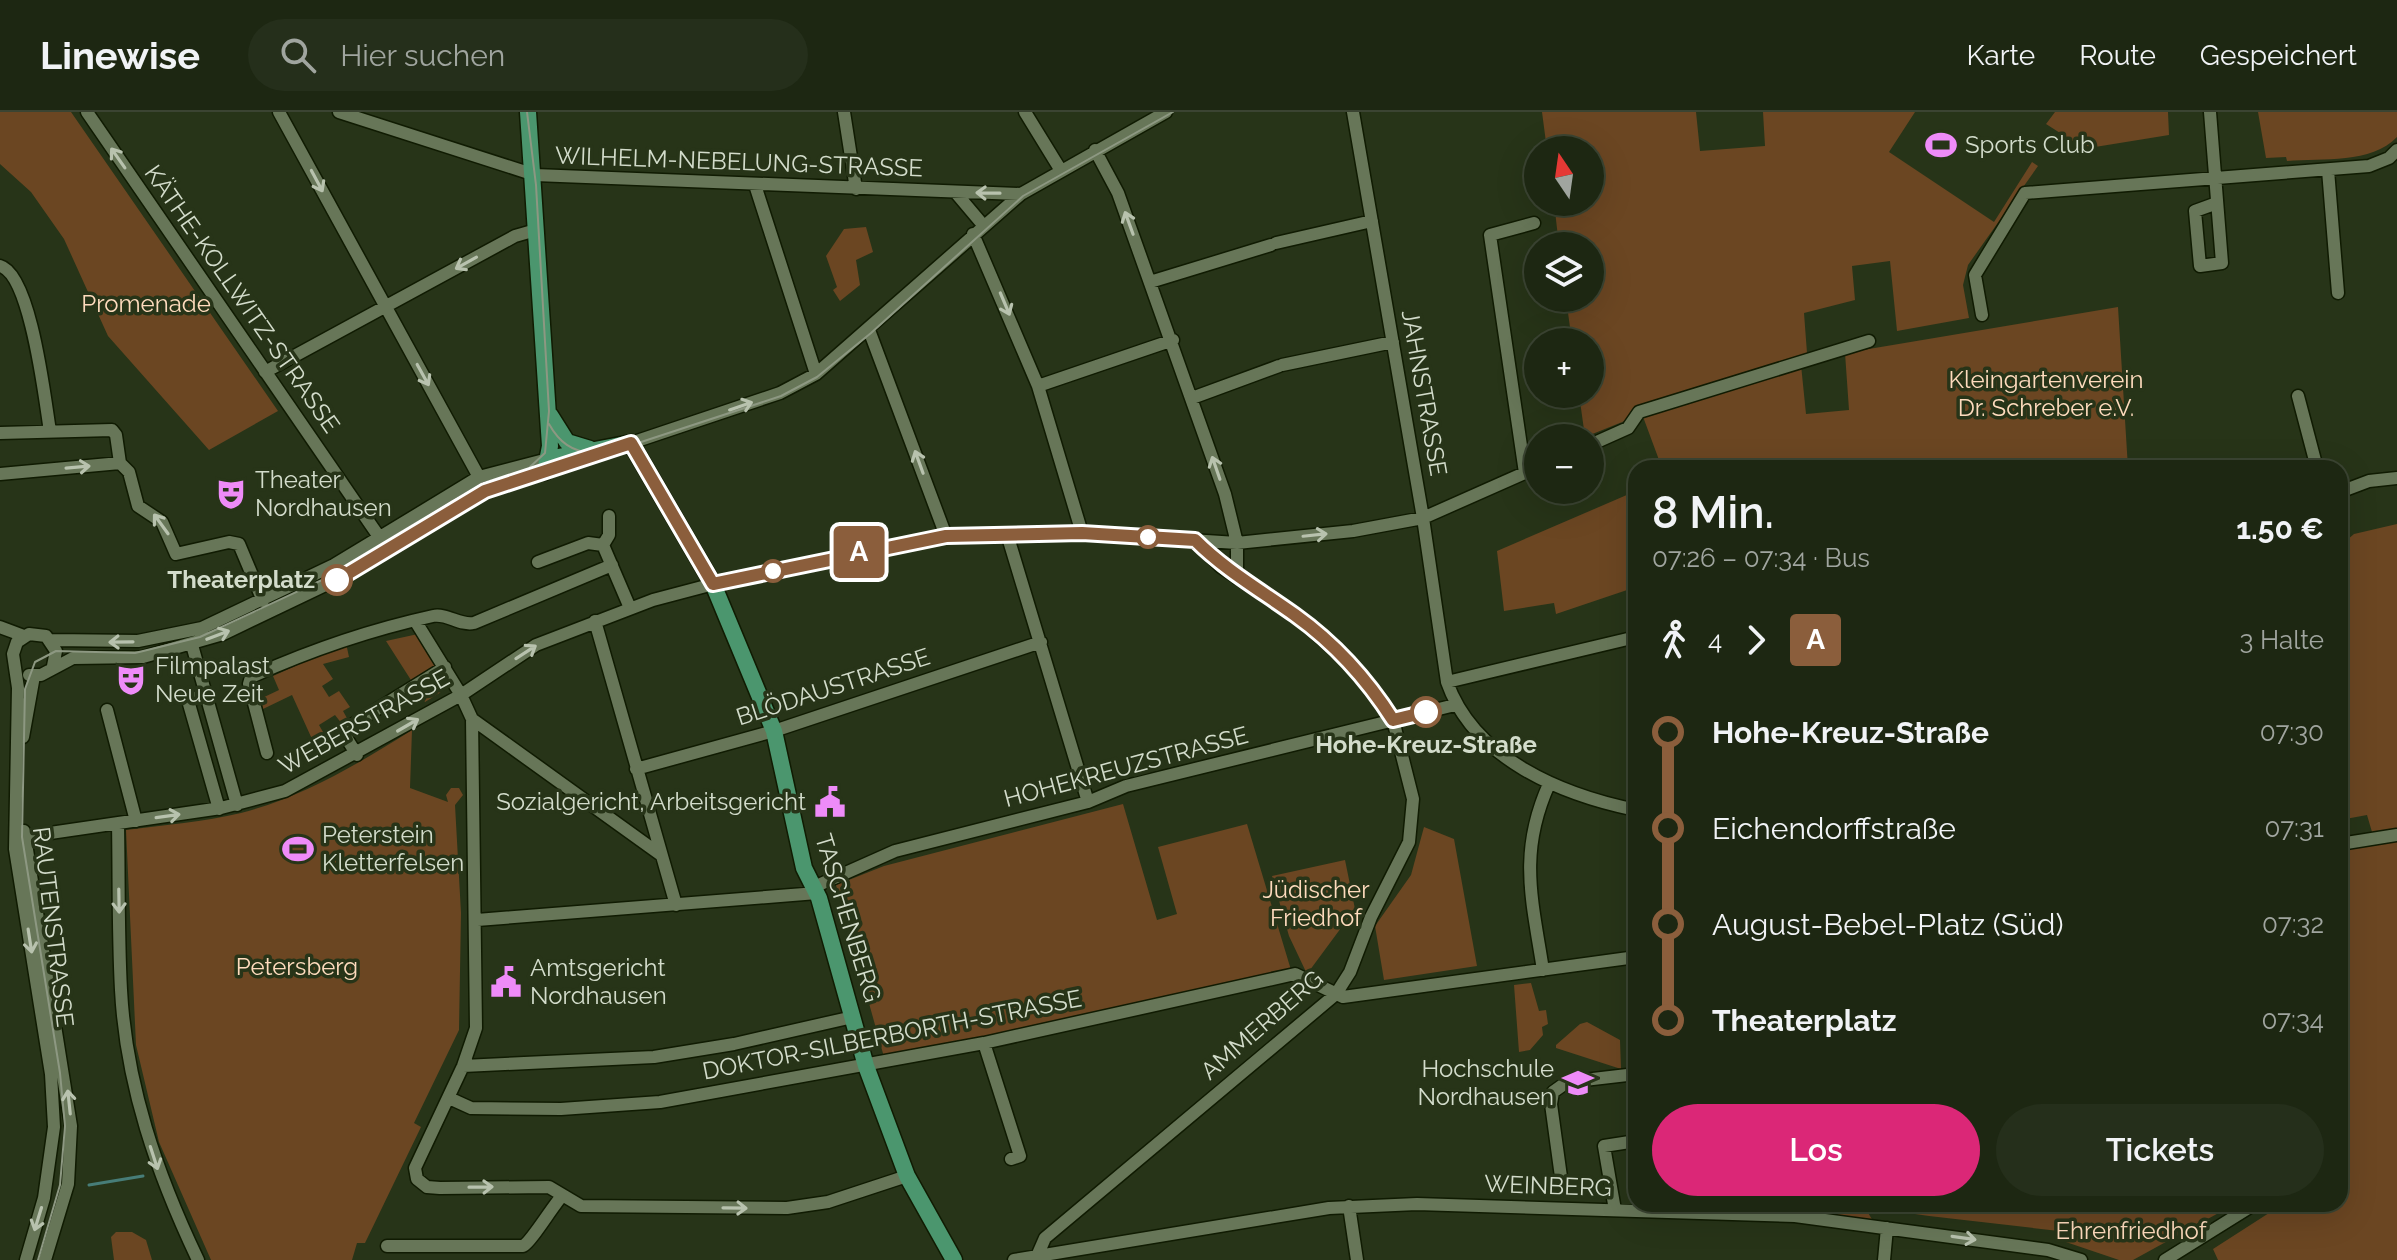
<!DOCTYPE html>
<html lang="de">
<meta charset="utf-8">
<style>
:root{--surface:#1d2712;--page:#252f1b;--text:#f1f3f6;--muted:#a0a59f;--line:#3b4432;--accent:#db2777}
body{margin:0;font-family:Raleway,sans-serif;background:var(--page);color:var(--text);height:100vh;display:flex;flex-direction:column;font-size:30px;white-space:nowrap}
*{box-sizing:border-box;margin:0}
p{font-size:26px;color:var(--muted)}
.icon{flex:none;width:44px;height:44px;fill:none;stroke:currentColor;stroke-width:2;stroke-linecap:round;stroke-linejoin:round}
.map{position:relative;flex:1;overflow:hidden}
.side{position:absolute;left:1628px;top:348px;width:720px;height:752px;display:flex;flex-direction:column;background:var(--surface);border-radius:24px;box-shadow:0 8px 32px #0002,0 0 0 2px var(--line)}
.side>*{flex:none}
.badge{padding:0 16px;border-radius:6px;font-size:28px;line-height:52px}
.needle{width:52px;rotate:347deg}
.tools{position:absolute;left:1524px;top:24px;display:grid;gap:16px}
.tools a{display:grid;place-items:center;width:80px;height:80px;border-radius:50%;background:var(--surface);box-shadow:0 8px 32px #0002,0 0 0 2px var(--line);font-size:40px}
.map>.badge{position:absolute;translate:-50% -50%;box-shadow:0 0 0 4px #fff}
.legs{display:flex;align-items:center;gap:12px;height:88px;padding:0 24px;font-size:26px}
.legs p{margin-inline-start:auto}
.head{display:flex;align-items:center;justify-content:space-between;height:136px;padding:0 24px}
h1{font-size:44px;font-weight:600;line-height:60px}
.button{display:flex;gap:16px;margin-top:auto;padding:16px 24px}
.button a{flex:1;height:92px;border-radius:48px;background:var(--accent);color:#fff;font-size:32px;font-weight:600;line-height:92px;text-align:center}
.button a+a{background:var(--page);color:var(--text)}
ul{padding:0 24px;list-style:none}
li{display:flex;align-items:center;gap:28px;height:96px;font-size:30px}
li i{display:grid;place-items:center;width:12px;height:100%;margin:0 10px;background:currentColor}
li i::after{content:'';width:20px;height:20px;margin:-10px;border:6px solid;border-radius:50%;background:var(--surface)}
li p{margin-inline-start:auto}
li:first-child i{background:linear-gradient(#0000 50%,currentColor 0)}
li:last-child i{background:linear-gradient(currentColor 50%,#0000 0)}
header{display:flex;align-items:center;gap:48px;box-sizing:border-box;height:112px;padding:0 40px;background:var(--surface);border-bottom:2px solid var(--line)}
header strong{font-size:38px}
nav{display:flex;gap:44px;margin-inline-start:auto;font-size:28px}
.search{width:560px;height:72px;background:var(--page);display:flex;align-items:center;gap:20px;box-sizing:border-box;padding:0 28px;border-radius:44px;color:var(--muted);font-size:30px}
.map>svg:first-child{display:block}
.green{fill:#6b4622}
.lines{fill:none;stroke-linecap:round;stroke-linejoin:round}
.stream{stroke:#477d78;stroke-width:3}
.minor-casing{stroke:#101b02;stroke-width:15}
.major-casing{stroke:#101b02;stroke-width:19}
.minor{stroke:#677658;stroke-width:12}
.major{stroke:#4b966e;stroke-width:16}
.tram{stroke:#8d9882;stroke-width:2}
.oneway{stroke:#b8c2ae}
.line-1-casing{stroke:#fff;stroke-width:18}
.line-1{stroke:#8b5e3c;stroke-width:12}
.stop-1-dot{fill:#fff;stroke:#8b5e3c;stroke-width:4}
.labels{text-anchor:middle;stroke-width:7;stroke-linejoin:round;paint-order:stroke}
.poi-label{font-size:24px;fill:#d3dccb;stroke:#273418;text-anchor:start}
.street-label{font-size:24px;fill:#d3dccb;stroke:#273418}
.park-label{font-size:24px;fill:#fedbbd;stroke:#273418}
.stop-label{font-size:24px;font-weight:bold;fill:#d3dccb;stroke:#273418;text-anchor:end}
</style>
<header>
<strong>Linewise</strong>
<div class="search"><svg class="icon" aria-label="search" viewBox="0 0 24 24"><circle cx="10" cy="10" r="6"/><path d="M15 15l6 6"/></svg>Hier suchen</div>
<nav><a>Karte</a><a>Route</a><a>Gespeichert</a></nav>
</header>
<div class="map">
<svg width="2397" height="1148" viewBox="0 0 2397 1148">
<rect width="100%" height="100%" fill="#273418"/>
<path class="green" d="M0,0h71l207,299 -69,39 -101,-114 -44,-97 -33,-47 -31,-28z
M1542,0h154l4,39 65,-5 -2,-34h152l-26,40 105,70 38,-60 6,4 -70,99 -5,20 6,33 -72,13 -7,-70 -38,5 3,34 -51,13 3,40 -7,2 6,59 43,-4 -4,-57 273,-46 10,161h-466l-20,-54 -57,23 -6,-43h11v-52h-18l-6,-44h24v-52h-31l-5,-44h36v-52h-43z
M2055,0h113l1,23 -74,12 -16,-2 -33,-21z
M2258,0h139v25c-26,27 -74,21 -110,24l-1,-4 -20,1z
M866,115l7,25 -17,8 4,25 -20,16 -7,-11 4,-3 -11,-31 18,-27z
M1636,379v96l-80,27 -2,-11 -50,8 -7,-60z
M2397,412v736h-179l-5,-11 70,-45h57v-366l32,-6 -5,-17 -27,5v-274l14,-12z
M418,522l31,53 -24,15 -39,-61z
M346,531l3,14 -26,7 10,15 -11,7 7,11 10,-6 11,16 -7,4 5,9 -6,4 -7,-9 -16,10 4,7 -11,7 -20,-44 -29,14 -3,-10 19,-9 -6,-14z
M412,618l-2,58 38,14 -2,-7 5,-7h8l4,7 -8,10 6,108 -2,117 -45,93 7,4 -56,116h-8l-5,17h-141l-52,-118 -23,-97 -10,-215c38,-5 78,-8 115,-17 62,-16 117,-49 171,-83z
M1123,692l34,116 20,-6 -19,-67 89,-23 44,146 -308,69 -99,18 -48,-172 48,-19z
M1424,715l30,12 23,127 -93,14 -9,-54 36,-51z
M1345,748l10,49 -48,65 -18,-38 -17,-60z
M1531,871l8,28 7,-1 2,14 -6,3 1,8 -13,15 -11,2 -5,-67z
M1587,910l33,18 1,29 -65,-21v-3l24,-21z
M1757,1092h88l2,5 17,-3 9,15 -106,-9z
M1900,1092h335l-102,56h-14l-59,-20 -1,-9 -130,-15 -21,-3z
M116,1120h16l14,8 6,20h-38l-3,-23z"/>
<g class="lines">
<path class="stream" d="M89,1073l54,-9"/>
<defs>
<path id="minor" d="M87,0l297,432
M279,0l200,365
M339,0l196,63 486,19
M844,0l12,77
M1025,0l35,57
M1353,0l70,406 24,164c27,77 115,113 189,128
M2210,0l12,151 -22,3 -5,-55 22,-8
M1095,38l23,43 107,301 12,49v35
M2328,58l10,123
M755,73l61,189
M956,81l27,32
M973,122l65,152 44,147
M1276,131l96,-22
M0,154c31,8 45,135 50,165
M1150,170l121,-37
M1982,203l-7,-40 50,-82 344,-27 20,-8 8,-8
M869,218l77,206
M1282,253l111,-23
M265,260l250,-136 21,-6
M1038,274l135,-46
M2298,284l19,72
M1192,286l87,-32
M0,321l112,-3 4,5 4,28 -120,11
M631,331l149,-50 36,-19 205,-180 145,-82
M1590,333l38,-17 11,-16 230,-71
M120,351l9,9 9,34 24,16 14,32 53,-12 10,2 24,57
M1525,361l-35,-238 44,-12
M2340,380l29,-11 28,-3
M1007,422l81,268
M603,433l27,63
M603,433l6,-10v-19
M538,450l50,-19 15,2
M595,509l81,284
M416,510l45,73 11,24 4,309 -13,38 -48,102 2,11 10,8 13,1 109,-1 32,19 206,2 41,-6 79,-26
M0,515l24,9
M51,528l87,1 64,-13 132,-63 145,-88 69,-18
M192,533l45,160
M29,563h12l32,-17 70,-1 80,-23 119,-57 143,-86 60,-19
M1447,570l189,-45
M206,585l-14,1 -3,6 30,105
M107,598l29,111
M472,607l189,136
M23,625l11,-61
M318,633l24,-14
M267,641l-18,-69 2,-7c60,-27 118,-47 182,-61 14,-3 27,10 41,7l138,-58
M357,643l-15,-24 103,-64
M636,657l138,-38 267,-89
M118,711c1,56 0,111 3,167 5,95 36,184 77,270
M24,719l47,295 -3,58 -23,76
M16,726l205,-30 64,-17 176,-96 75,-50 117,-45 53,-14 240,-50 136,-3 155,10 116,-12 70,-13 115,-51
M2340,732l57,-9
M814,775l81,-36 193,-49 38,-16 329,-81
M477,808l340,-27
M1543,858c-11,-71 -25,-117 6,-186
M984,931l36,113 -9,3
M463,954l191,-9 80,-13 119,-27
M449,986l22,10 90,1 99,-7 324,-59 311,-69 48,23 293,-40
M1561,1065l-10,-73 2,-12 14,-10 69,-8
M1349,1094l8,54
M1615,1098l-11,-64 32,-5
M387,1134h136c8,-4 29,-39 39,-50
M1038,1142l7,-16 291,-244 14,-22 21,-55 38,-75 4,-43 -20,-79 -44,-57 -52,-46 -76,-50 -26,-27
M26,1148l18,-62 10,-71 -3,-53 -36,-225 3,-161 -5,-34 4,-12 12,-8 17,2 10,15 -3,15
M1014,1148l315,-52 88,-4 378,12 253,34 33,10
M1884,1148l3,-32
M2165,1148l90,-56"/>
<path id="major" d="M528,0l22,334 -5,26
M550,303l17,27 23,7
M548,347l83,-16 82,141 61,147 30,137 15,30 47,168 41,110 47,84"/>
</defs>
<use href="#minor" class="minor-casing"/>
<use href="#major" class="major-casing"/>
<use href="#minor" class="minor"/>
<use href="#major" class="major"/>
<path class="tram" d="M527,0l9,73 13,226 -4,42 -15,14
M549,312c10,18 23,28 44,29
M38,1148l22,-75 5,-59 -5,-53 -38,-236 3,-148 10,-27 21,-11 79,2 65,-16 139,-65 112,-70 45,-22 136,-35 149,-49 36,-19 54,-44 152,-137 150,-84"/>
</g>
<defs><path id="oneway-shaft" d="M-6 0H5M1.5-3L5.5 0L1.5 3" fill="none" stroke-width="1.6" stroke-linecap="round" stroke-linejoin="round" transform="scale(2)"/></defs>
<g class="oneway">
<use href="#oneway-shaft" transform="translate(118 46) rotate(-125)"/>
<use href="#oneway-shaft" transform="translate(317 69) rotate(62)"/>
<use href="#oneway-shaft" transform="translate(988 81) rotate(-179)"/>
<use href="#oneway-shaft" transform="translate(1129 111) rotate(-110)"/>
<use href="#oneway-shaft" transform="translate(466 151) rotate(151)"/>
<use href="#oneway-shaft" transform="translate(1005 192) rotate(67)"/>
<use href="#oneway-shaft" transform="translate(423 263) rotate(61)"/>
<use href="#oneway-shaft" transform="translate(741 294) rotate(-19)"/>
<use href="#oneway-shaft" transform="translate(919 350) rotate(-110)"/>
<use href="#oneway-shaft" transform="translate(78 355) rotate(-5)"/>
<use href="#oneway-shaft" transform="translate(1216 356) rotate(-109)"/>
<use href="#oneway-shaft" transform="translate(161 412) rotate(-126)"/>
<use href="#oneway-shaft" transform="translate(1315 423) rotate(-6)"/>
<use href="#oneway-shaft" transform="translate(218 523) rotate(-21)"/>
<use href="#oneway-shaft" transform="translate(121 530) rotate(179)"/>
<use href="#oneway-shaft" transform="translate(526 540) rotate(-33)"/>
<use href="#oneway-shaft" transform="translate(408 613) rotate(-30)"/>
<use href="#oneway-shaft" transform="translate(168 704) rotate(-8)"/>
<use href="#oneway-shaft" transform="translate(119 789) rotate(89)"/>
<use href="#oneway-shaft" transform="translate(30 829) rotate(81)"/>
<use href="#oneway-shaft" transform="translate(69 990) rotate(-96)"/>
<use href="#oneway-shaft" transform="translate(154 1046) rotate(72)"/>
<use href="#oneway-shaft" transform="translate(481 1075) rotate(-1)"/>
<use href="#oneway-shaft" transform="translate(735 1096) rotate(1)"/>
<use href="#oneway-shaft" transform="translate(38 1107) rotate(107)"/>
<use href="#oneway-shaft" transform="translate(1964 1126) rotate(8)"/>
</g>
<g class="lines">
<defs>
<path id="line-1" d="M337,468l148,-89 146,-48 82,141 233,-48 136,-3 113,7c30,30 65,50 100,75 39,28 72,64 98,105l33,-8"/>
</defs>
<use href="#line-1" class="line-1-casing"/>
<use href="#line-1" class="line-1"/>
</g>
<defs>
<symbol id="stadium-bare" viewBox="-9 -9 18 18"><path d="M0-5a6.5 5 0 1 0 0 10a6.5 5 0 1 0 0-10ZM-3.5-1.8h7v3.6h-7Z" fill="#ee8bf8" stroke="#273418" stroke-width="2.5" paint-order="stroke"/></symbol>
<symbol id="theatre-bare" viewBox="-9 -9 18 18"><path d="M-5-5.5Q0-4 5-5.5V0Q5 5 0 6Q-5 5-5 0ZM-3.3-2.5H-1v1.5H-3.3ZM1-2.5H3.3v1.5H1ZM-2.8 1Q0 5.5 2.8 1Z" fill="#ee8bf8" stroke="#273418" stroke-width="2.5" paint-order="stroke"/></symbol>
<symbol id="civic-bare" viewBox="-9 -9 18 18"><path d="M-.6-6.5H3V-4.5H.6V-3L4-1V1h2V6H-6V1h2V-1L-.6-3ZM-1.2 2.5V6h2.4V2.5Z" fill="#ee8bf8" stroke="#273418" stroke-width="2.5" paint-order="stroke"/></symbol>
<symbol id="university-bare" viewBox="-9 -9 18 18"><path d="M0-5L7-2L0 1L-7-2ZM-4 1L0 2.5L4 1V4Q0 6-4 4Z" fill="#ee8bf8" stroke="#273418" stroke-width="2.5" paint-order="stroke"/></symbol>
</defs>
<g fill-rule="evenodd">
<use href="#stadium-bare" x="1919" y="11" width="44" height="44"/>
<use href="#theatre-bare" x="209" y="360" width="44" height="44"/>
<use href="#theatre-bare" x="109" y="546" width="44" height="44"/>
<use href="#civic-bare" x="808" y="668" width="44" height="44"/>
<use href="#stadium-bare" x="276" y="715" width="44" height="44"/>
<use href="#civic-bare" x="484" y="848" width="44" height="44"/>
<use href="#university-bare" x="1556" y="949" width="44" height="44"/>
</g>
<g class="stop-1-dot">
<circle cx="1148" cy="425" r="10"/>
<circle cx="773" cy="459" r="10"/>
<circle cx="337" cy="468" r="14"/>
<circle cx="1426" cy="600" r="14"/>
</g>
<g class="labels">
<g class="poi-label">
<text x="1965" y="41">Sports Club</text>
<text x="255" y="376">Theater<tspan x="255" dy="28">Nordhausen</tspan></text>
<text x="155" y="562">Filmpalast<tspan x="155" dy="28">Neue Zeit</tspan></text>
<text x="806" y="698" text-anchor="end">Sozialgericht, Arbeitsgericht</text>
<text x="322" y="731">Peterstein<tspan x="322" dy="28">Kletterfelsen</tspan></text>
<text x="530" y="864">Amtsgericht<tspan x="530" dy="28">Nordhausen</tspan></text>
<text x="1554" y="965" text-anchor="end">Hochschule<tspan x="1554" dy="28">Nordhausen</tspan></text>
</g>
<g class="street-label">
<text transform="translate(739 50) rotate(2)" y="8">WILHELM-NEBELUNG-STRASSE</text>
<text transform="translate(242 187) rotate(55)" y="8">KÄTHE-KOLLWITZ-STRASSE</text>
<text transform="translate(1424 281) rotate(80)" y="8">JAHNSTRASSE</text>
<text transform="translate(833 575) rotate(-18)" y="8">BLÖDAUSTRASSE</text>
<text transform="translate(364 610) rotate(-29)" y="8">WEBERSTRASSE</text>
<text transform="translate(1126 655) rotate(-15)" y="8">HOHEKREUZSTRASSE</text>
<text transform="translate(848 806) rotate(73)" y="8">TASCHENBERG</text>
<text transform="translate(53 815) rotate(83)" y="8">RAUTENSTRASSE</text>
<text transform="translate(1262 913) rotate(-41)" y="8">AMMERBERG</text>
<text transform="translate(892 923) rotate(-11)" y="8">DOKTOR-SILBERBORTH-STRASSE</text>
<text transform="translate(1548 1074) rotate(2)" y="8">WEINBERG</text>
</g>
<g class="park-label">
<text x="146" y="200">Promenade</text>
<text x="2046" y="276">Kleingartenverein<tspan x="2046" dy="28">Dr. Schreber e.V.</tspan></text>
<text x="1316" y="786">Jüdischer<tspan x="1316" dy="28">Friedhof</tspan></text>
<text x="297" y="863">Petersberg</text>
<text x="2131" y="1127">Ehrenfriedhof</text>
</g>
<g class="stop-label">
<text x="315" y="476">Theaterplatz</text>
<text x="1426" y="641" text-anchor="middle">Hohe-Kreuz-Straße</text>
</g>
</g>
</svg>
<div class="tools">
<a><svg class="needle" viewBox="-14 -14 28 28"><path d="M0-13l5 13h-10z" fill="#e53935"/><path d="M0 13l5-13h-10z" fill="#a0a59f"/></svg></a>
<a><svg class="icon" aria-label="layers" viewBox="0 0 24 24"><path d="M12 4l9 5-9 5-9-5zM3 14l9 5 9-5"/></svg></a>
<a>+</a>
<a>−</a>
</div>
<b class="badge" style="left:859px;top:440px;background:#8b5e3c;color:#fff">A</b>
<section class="side">
<div class="head"><div><h1>8 Min.</h1><p>07:26 – 07:34 · Bus</p></div><b>1.50 €</b></div>
<div class="legs"><svg class="icon" aria-label="walk" viewBox="0 0 24 24"><circle cx="13" cy="4" r="2"/><path d="M13 8l-2 6 4 7M11 14l-3 7M7 12l3-4h3l4 4"/></svg>4<svg class="icon" aria-label="forward" viewBox="0 0 24 24"><path d="M9 5l7 7-7 7"/></svg><b class="badge" style="background:#8b5e3c;color:#fff">A</b><p>3 Halte</p></div>
<ul>
<li><i style="color:#8b5e3c"></i><b>Hohe-Kreuz-Straße</b><p>07:30</p></li>
<li><i style="color:#8b5e3c"></i><span>Eichendorffstraße</span><p>07:31</p></li>
<li><i style="color:#8b5e3c"></i><span>August-Bebel-Platz (Süd)</span><p>07:32</p></li>
<li><i style="color:#8b5e3c"></i><b>Theaterplatz</b><p>07:34</p></li>
</ul>
<div class="button"><a>Los</a><a>Tickets</a></div>
</section>
</div>
